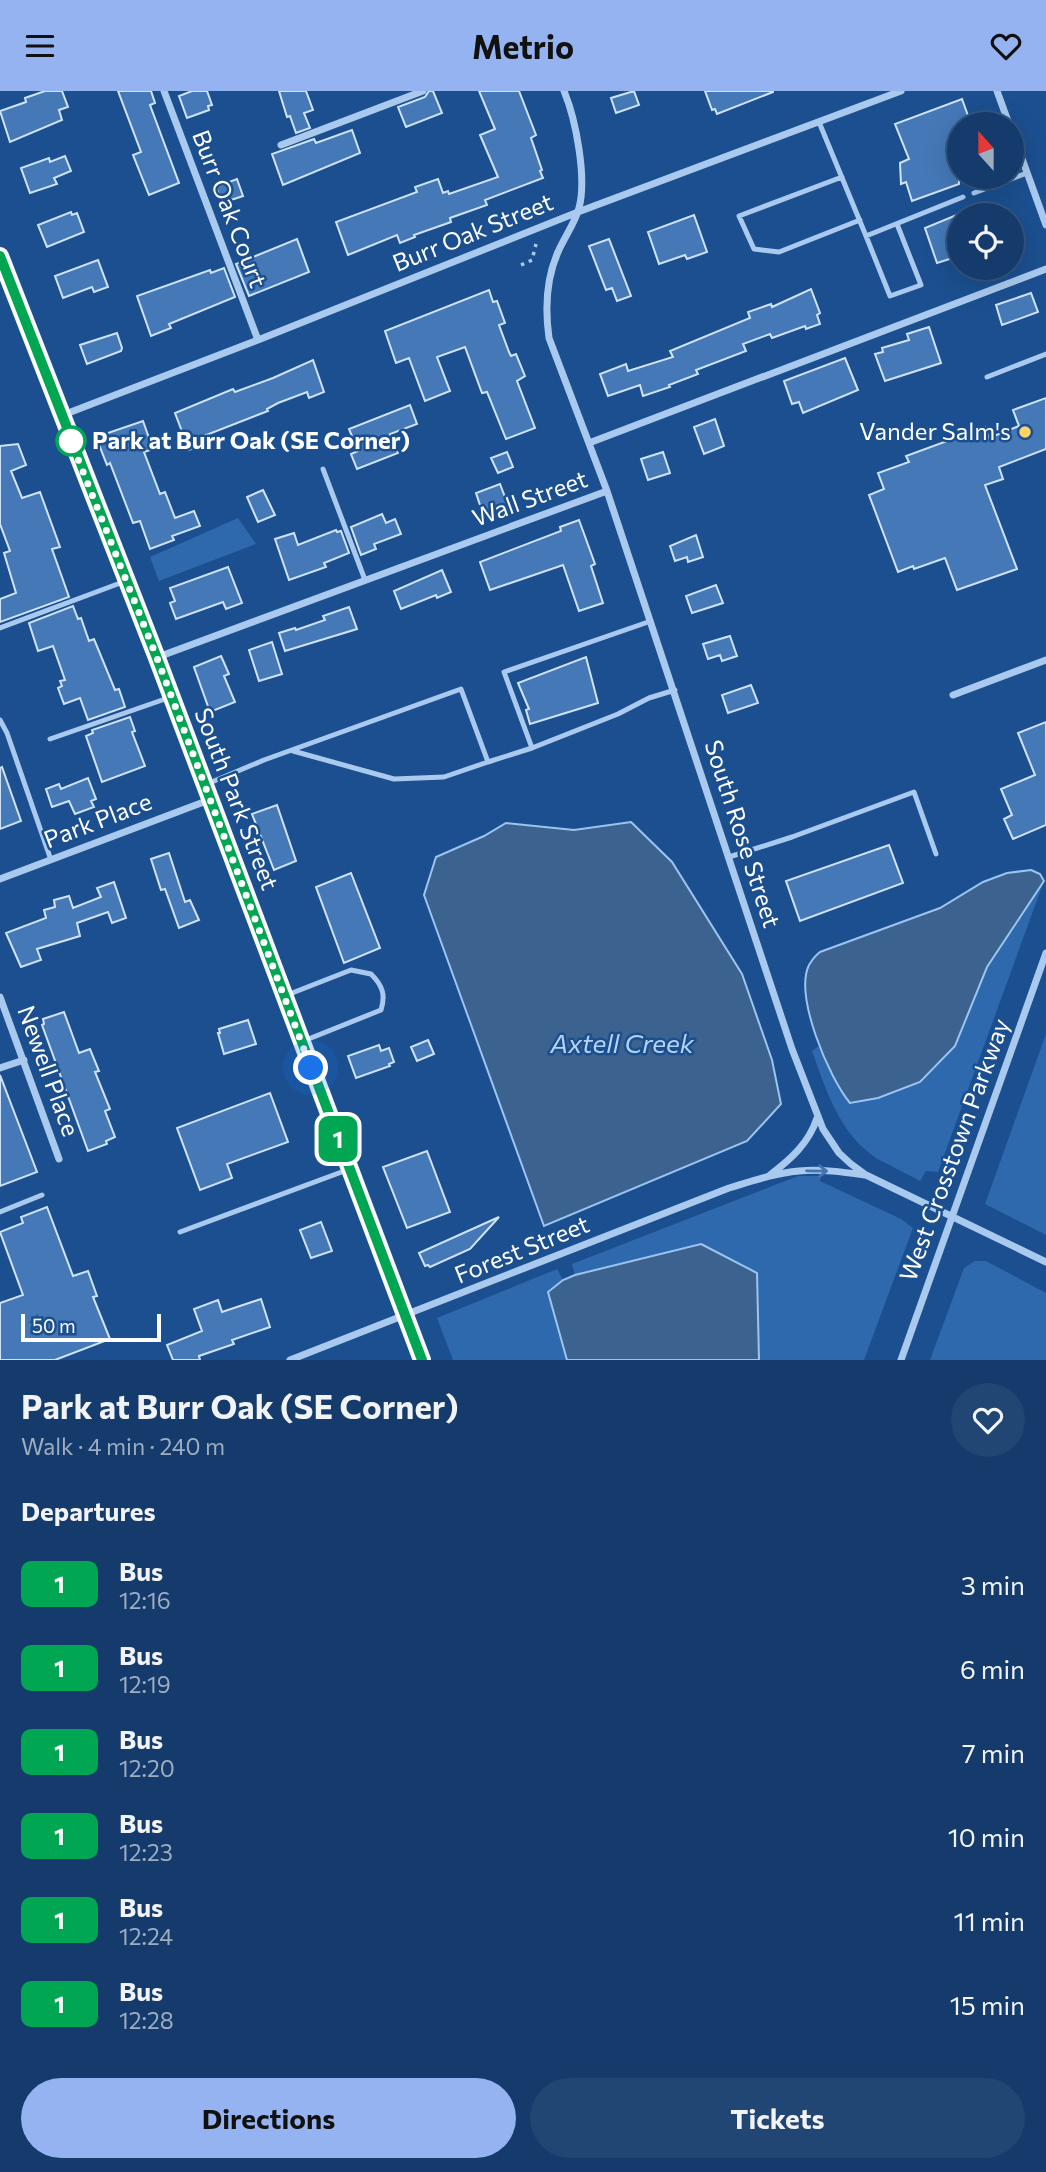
<!DOCTYPE html>
<meta charset="utf-8">
<style>
:root{--surface:#143b6b;--page:#214673;--text:#f1f3f6;--muted:#9dadc1;--line:#33557e;--accent:#95b2f1}
body{margin:0;font-family:Commissioner,sans-serif;background:var(--page);color:var(--text);height:100vh;display:flex;flex-direction:column;font-size:26px;white-space:nowrap}
*{box-sizing:border-box;margin:0}
p{font-size:23px;color:var(--muted)}
.icon{flex:none;width:38px;height:38px;fill:none;stroke:currentColor;stroke-width:2;stroke-linecap:round;stroke-linejoin:round}
.map{position:relative;height:1269px;overflow:hidden}
.sheet{display:flex;flex-direction:column;background:var(--surface);flex:1}
.sheet>*{flex:none}
.badge{padding:0 14px;border-radius:10px;font-size:24px;line-height:46px}
.needle{width:46px;rotate:339deg}
.tools{position:absolute;left:947px;top:21px;display:grid;gap:14px}
.tools a{display:grid;place-items:center;width:77px;height:77px;border-radius:50%;background:var(--surface);box-shadow:0 7px 28px #0002,0 0 0 2px var(--line);font-size:35px}
.scale{position:absolute;left:21px;bottom:18px;width:140px;box-sizing:border-box;padding-left:7px;border:4px solid #fff;border-top:0;font-size:19px;line-height:24px;white-space:nowrap;color:#fff;-webkit-text-stroke:5px #1b4f8f;paint-order:stroke}
.you{position:absolute;width:35px;height:35px;margin:-18px;border:5px solid #fff;border-radius:50%;background:#1a73e8;box-shadow:0 0 0 10px #1a73e833}
.map>.badge{position:absolute;translate:-50% -50%;box-shadow:0 0 0 4px #fff}
h2{padding:0 21px;font-size:26px;line-height:63px}
.round{display:grid;place-items:center;flex:none;width:74px;height:74px;border-radius:37px;background:var(--page)}
.summary{display:flex;align-items:center;justify-content:space-between;height:119px;padding:0 21px}
h1{font-size:33px;font-weight:700;line-height:52px}
.button{display:flex;gap:14px;margin-top:auto;padding:14px 21px}
.button a{flex:1;height:80px;border-radius:42px;background:var(--accent);color:#111;font-size:28px;font-weight:700;line-height:80px;text-align:center}
.button a+a{background:var(--page);color:var(--text)}
ul{padding:0;list-style:none}
li{display:flex;align-items:center;gap:21px;height:84px;padding:0 21px}
li div{flex:1}
li b{display:block;font-size:26px}
li em{font-style:normal}
li .badge{min-width:77px;font-weight:700;text-align:center}
header{display:flex;justify-content:space-between;align-items:center;height:91px;padding:0 21px;background:var(--accent);color:#111;font-size:32px;font-weight:700}
.map>svg:first-child{display:block}
.green{fill:#2e69ad}
.water{fill:#3c6290;stroke:#9cc4f0;stroke-width:2}
.building{fill:#4478b7;stroke:#cfe3fa;stroke-width:2}
.lines{fill:none;stroke-linecap:round;stroke-linejoin:round}
.path{stroke:#a9c9ee;stroke-width:3.5;stroke-dasharray:3.5 5;stroke-linecap:butt}
.lane{stroke:#a9c9ee;stroke-width:5}
.street{stroke:#a9c9ee;stroke-width:7}
.primary{stroke:#f0f6ff;stroke-width:18}
.oneway{stroke:#4674ac}
.line-casing{stroke:#fff;stroke-width:16}
.line{stroke:#00a651;stroke-width:10}
.walk{stroke:#fff;stroke-width:7;stroke-dasharray:0 12.6}
.poi-dot{fill:#ffd166;stroke:#1b4f8f;stroke-width:2.5}
.stop-dot{fill:#fff;stroke:#00a651;stroke-width:3.5}
.labels{text-anchor:middle;stroke-width:5;stroke-linejoin:round;paint-order:stroke}
.street-label{font-size:24px;fill:#fff;stroke:#1b4f8f}
.poi-label{font-size:24px;fill:#fff;stroke:#1b4f8f;text-anchor:end}
.stop-label{font-size:24px;font-weight:bold;fill:#fff;stroke:#1b4f8f;text-anchor:start}
.water-label{font-size:26px;font-style:italic;fill:#b5d3f5;stroke:#1b4f8f}
</style>
<header><svg class="icon" aria-label="menu" viewBox="0 0 24 24"><path d="M4 6h16M4 12h16M4 18h16"/></svg>Metrio<svg class="icon" aria-label="heart" viewBox="0 0 24 24"><path d="M12 20l-8-8c-3-5 5-10 8-4 3-6 11-1 8 4z"/></svg></header>
<div class="map">
<svg width="1046" height="1269" viewBox="0 0 1046 1269">
<rect width="100%" height="100%" fill="#1b4f8f"/>
<path class="green" d="M238,427l18,26 -97,37 -9,-24z
M1044,790l-106,291 -12,-1 -6,10c-14,-8 -30,-15 -44,-23 -37,-25 -50,-68 -64,-107l8,-6 18,43 12,15 28,-5 42,-16 35,-36 32,-79z
M1046,943v201l-61,-31z
M798,1085h23l-1,5 81,38 12,9 -49,132h-105l-2,-87 -56,-29 -126,31 -3,-11z
M975,1170h11l60,32v67h-116l34,-92z
M557,1178l6,11 -15,13 19,67h-114l-16,-42z"/>
<path class="water" d="M631,731l41,40 70,112 30,86 9,44 -34,37 -203,85 -120,-331 12,-38 48,-21 22,-13 68,7z
M1031,779l9,4 4,7 -57,86 -32,79 -35,36 -42,16 -28,5c-21,-25 -56,-107 -41,-138 3,-5 7,-10 11,-13l120,-44 43,-26 24,-9z
M701,1153l56,29 2,87h-192l-19,-68 15,-12 12,-5z"/>
<path class="building" d="M45,0h17l6,16 -9,3 3,10 -52,22 -10,-31 26,-9 -1,-4z
M118,0h33l4,12 -5,2 29,78 -30,12 -16,-40 8,-3z
M192,0h15l5,14 -4,1 1,4 -22,8 -8,-22z
M279,0h27l7,19 -9,3 6,15 -14,5 -6,-17 -3,1z
M429,0h4l9,22 -36,14 -8,-20 27,-10z
M479,0h40l17,44 -5,3 11,32 -2,1 3,7 -58,22 2,5 -37,13 1,4 -37,13 1,2 -15,6 -3,-8 -49,20 -12,-33 81,-30 -2,-5 23,-8 5,14 5,-2 1,3 49,-17 -18,-42 15,-6z
M634,0l5,14 -23,8 -5,-15z
M705,0h68v1l-56,22 -2,-5 -3,1z
M962,8l9,25h-12v60l-47,17 -6,-19 -5,2 -1,-21 9,-4 -14,-35z
M352,39l8,23 -77,32 -11,-31 42,-15 2,4z
M65,65l6,15 -17,7 3,6 -27,9 -9,-25 28,-10 1,4z
M237,88l6,17 -21,7 -6,-16z
M71,121l1,3 5,-2 7,19 -37,15 -9,-22z
M959,123v42l-22,7 -12,-35z
M694,124l13,37 -20,7 -2,-4 -26,9 -11,-32z
M297,148l12,33 -60,24 -13,-32z
M609,148l22,57 -14,5 -5,-13 -6,2 -17,-44z
M98,169l10,27 -14,5 -2,-5 -29,11 -8,-22z
M224,177l11,29 -66,27 2,4 -20,8 -14,-40 73,-26 1,3z
M811,198l9,24 -3,2 3,9 -14,5 -1,-3 -33,12 -2,-4 -27,10 3,7 -50,19 2,4 -29,11 1,2 -27,9 -3,-11 -32,11 -8,-22 26,-10 2,7 45,-14 -3,-6 80,-33 -2,-6 23,-8 1,3z
M489,199l4,12 4,-1 8,22 -6,2 10,27 2,4 5,-2 9,22 -8,5 18,47 -29,11 -19,-47 -5,1 -17,-46 -28,10 13,34 -25,10 -16,-43 -13,5 -11,-32z
M1031,202l7,19 -36,13 -6,-20z
M929,236l12,36 -56,18 -10,-27 8,-2 -1,-4 27,-8 -2,-6z
M117,242l5,15 -1,3 -34,13 -7,-19z
M845,267l13,32 -55,23 -4,-11 -7,2 -8,-23z
M313,269l11,32 -15,6 -2,-6 -29,11 -11,6 1,2 -67,26 3,7 -15,6 -14,-37 58,-24 2,3 38,-14z
M1046,307v51l-47,18 4,12 -18,6 32,84 -60,21 -12,-32 -31,11 -1,-3 -15,6 -29,-77 15,-6 -6,-16 31,-11 -3,-6 79,-29 4,11 30,-12 -6,-16z
M410,314l7,19 -27,10 8,19 -41,16 -6,-15 7,-3 -9,-22z
M715,328l9,27 -20,8 -10,-27z
M143,330l10,28 -9,3 16,42 5,-2 10,26 19,-7 6,15 -28,10 2,4 -24,9 -10,-28 -7,2 -23,-60 -3,2 -11,-28z
M18,353l8,21 -15,6 11,27 18,-6 20,55 -8,2 17,48 -69,25v-23l16,-6 -12,-40 6,-2 -10,-27v-78z
M507,361l6,15 -15,6 -7,-15z
M663,361l7,21 -22,7 -7,-21z
M500,393l8,21 -25,9 -7,-21z
M263,399l12,25 -17,7 -11,-25z
M382,423l4,9 9,-4 6,15 -27,10 2,5 -15,6 -10,-28z
M579,429l16,44 -4,2 12,37 -24,8 -16,-46 -73,25 -10,-28 81,-31 -1,-4z
M336,439l1,2 4,-1 8,22 -25,10 2,4 -37,13 -14,-41 19,-6 4,12z
M696,444l7,22 -15,5 -1,-5 -12,4 -5,-15z
M228,476l14,36 -16,6 -3,-7 -47,17 -6,-16 5,-2 -5,-13z
M442,479l9,22 -14,6 -1,-3 -35,14 -7,-18z
M716,494l7,18 -31,10 -6,-17z
M73,515l5,13 3,-1 8,23 5,-2 21,51 4,-1 6,18 -37,13 -8,-22 -16,6 -6,-16 4,-2 -2,-5 5,-1 -12,-34 -15,5 -9,-28z
M349,516l8,22 -72,22 -6,-18 16,-5 1,2 29,-10 -2,-4z
M730,545l7,20 -15,5 -2,-6 -12,4 -5,-15z
M272,551l10,32 -23,7 -10,-31z
M221,565l8,18 -5,2 11,26 -25,10 -16,-45z
M586,566l12,46 -68,21 -4,-14 3,-1 -11,-26z
M751,594l7,18 -30,10 -6,-18z
M130,626l5,14 -3,1 13,34 -43,16 -16,-46 7,-3 -1,-3z
M1046,631v103l-33,14 -9,-20 8,-4 -11,-26 34,-14 -17,-42z
M2,676l19,54 -21,8v-61z
M88,687l8,21 -5,2 3,6 -19,7 -6,-13 -17,6 -6,-18 13,-5 2,5z
M277,714l19,56 -22,9 -22,-56z
M889,754l14,38 -103,38 -14,-40z
M169,762l16,49 5,-2 9,20 -20,8 -14,-39 -4,1 -10,-31z
M351,782l29,75 -36,15 -28,-76z
M114,791l12,36 -14,5 -4,-11 -31,11 3,13 -43,13 4,11 -20,7 -15,-34 40,-15 -2,-8 11,-3 -1,-7 15,-4 4,12 28,-11 -4,-9z
M64,921l15,41 11,-4 9,22 -4,1 15,37 -5,2 10,26 -9,4 1,3 -19,7 -46,-126 2,-1 -1,-5z
M248,929l8,24 -32,10 -6,-21h2l-1,-4z
M428,949l6,14 -17,7 -6,-14z
M379,954l2,6 8,-3 5,14 -5,2 1,2 -34,12 -8,-22z
M0,984l37,97 -37,14z
M270,1002l18,49 -61,22 5,14 -32,12 -23,-62z
M427,1060l23,61 -43,16 -24,-61z
M47,1116l26,69 15,-5 9,25 -4,1 17,42 -55,21h-55v-57l23,-8 -23,-63 23,-9 -2,-6z
M499,1126l-29,32 -40,18 -2,-2 -3,1 -6,-13z
M321,1131l11,29 -21,7 -11,-28z
M261,1208l9,28 -38,13 2,4 -35,12 1,4h-27l-6,-15 35,-14 -8,-22 24,-9 4,12z"/>
<g class="lines">
<path class="path" d="M521,174l11,-5 4,-16"/>
<path class="lane" d="M819,31l47,114 97,-39
M842,86l-103,39 15,33 25,3 81,-32
M974,102l53,-20
M866,145l24,60 31,-11 -24,-61
M987,286l59,-23
M323,378l42,111
M0,537l123,-46
M0,629l7,13 44,127
M50,648l118,-41
M532,657l86,-34 31,-16 26,-8
M293,660l101,28 50,-2 44,-15
M207,693l57,-24 197,-71 27,73 44,-14 -28,-76 147,-51
M729,766l63,-20 122,-45 22,62
M287,904l64,-25 20,4c11,11 15,20 10,36l-75,30
M0,1121l42,-17
M180,1141l167,-62"/>
<path class="street" d="M164,0l94,249
M564,0c12,29 23,87 15,117 -4,15 -15,30 -21,44 -12,27 -13,57 -9,86l58,153 185,558 31,80 16,24 12,11 15,11 180,87
M997,0l12,33
M1012,40l34,94
M281,54l142,-54
M63,324l195,-75 320,-128 323,-121
M589,352l457,-174
M158,566l449,-166
M953,604l93,-35
M0,788l209,-79
M0,906l59,162
M0,977l24,-8
M770,1084c21,-16 39,-32 47,-57
M290,1269l439,-172c23,-7 46,-15 70,-17 22,-2 44,1 66,4
M901,1269l145,-407"/>
<path class="primary" d="M0,165l157,402 265,702"/>
</g>
<defs><path id="oneway-shaft" d="M-6 0H5M1.5-3L5.5 0L1.5 3" fill="none" stroke-width="1.6" stroke-linecap="round" stroke-linejoin="round" transform="scale(1.75)"/></defs>
<use class="oneway" href="#oneway-shaft" transform="translate(817 1080) rotate(1)"/>
<g class="lines">
<defs>
<path id="line" d="M0,165l157,402 265,702"/>
</defs>
<use href="#line" class="line-casing"/>
<use href="#line" class="line"/>
<path class="walk" d="M71,350l-1,-2 87,219 154,410"/>
</g>
<circle class="poi-dot" cx="1025" cy="341" r="7"/>
<circle class="stop-dot" cx="71" cy="350" r="14"/>
<g class="labels">
<g class="street-label">
<text transform="translate(229 118) rotate(69)" y="8">Burr Oak Court</text>
<text transform="translate(473 142) rotate(-22)" y="8">Burr Oak Street</text>
<text transform="translate(530 408) rotate(-20)" y="8">Wall Street</text>
<text transform="translate(236 708) rotate(69)" y="8">South Park Street</text>
<text transform="translate(98 730) rotate(-21)" y="8">Park Place</text>
<text transform="translate(742 743) rotate(72)" y="8">South Rose Street</text>
<text transform="translate(48 980) rotate(70)" y="8">Newell Place</text>
<text transform="translate(955 1059) rotate(-70)" y="8">West Crosstown Parkway</text>
<text transform="translate(522 1159) rotate(-22)" y="8">Forest Street</text>
</g>
<g class="poi-label">
<text x="1011" y="349">Vander Salm's</text>
</g>
<g class="stop-label">
<text x="92" y="358">Park at Burr Oak (SE Corner)</text>
</g>
<g class="water-label">
<text x="622" y="962">Axtell Creek</text>
</g>
</g>
</svg>
<div class="tools">
<a><svg class="needle" viewBox="-14 -14 28 28"><path d="M0-13l5 13h-10z" fill="#e53935"/><path d="M0 13l5-13h-10z" fill="#9dadc1"/></svg></a>
<a><svg class="icon" aria-label="locate" viewBox="0 0 24 24"><circle cx="12" cy="12" r="6"/><path d="M12 2v4M12 18v4M2 12h4M18 12h4"/></svg></a>
</div>
<div class="scale">50 m</div>
<div class="you" style="left:311px;top:977px"></div>
<b class="badge" style="left:338px;top:1048px;background:#00a651;color:#fff">1</b>
</div>
<section class="sheet">
<div class="summary"><div><h1>Park at Burr Oak (SE Corner)</h1><p>Walk · 4 min · 240 m</p></div><a class="round"><svg class="icon" aria-label="heart" viewBox="0 0 24 24"><path d="M12 20l-8-8c-3-5 5-10 8-4 3-6 11-1 8 4z"/></svg></a></div>
<h2>Departures</h2>
<ul>
<li><span class="badge" style="background:#00a651;color:#fff">1</span><div><b>Bus</b><p>12:16</p></div><em>3 min</em></li>
<li><span class="badge" style="background:#00a651;color:#fff">1</span><div><b>Bus</b><p>12:19</p></div><em>6 min</em></li>
<li><span class="badge" style="background:#00a651;color:#fff">1</span><div><b>Bus</b><p>12:20</p></div><em>7 min</em></li>
<li><span class="badge" style="background:#00a651;color:#fff">1</span><div><b>Bus</b><p>12:23</p></div><em>10 min</em></li>
<li><span class="badge" style="background:#00a651;color:#fff">1</span><div><b>Bus</b><p>12:24</p></div><em>11 min</em></li>
<li><span class="badge" style="background:#00a651;color:#fff">1</span><div><b>Bus</b><p>12:28</p></div><em>15 min</em></li>
</ul>
<div class="button"><a>Directions</a><a>Tickets</a></div>
</section>
